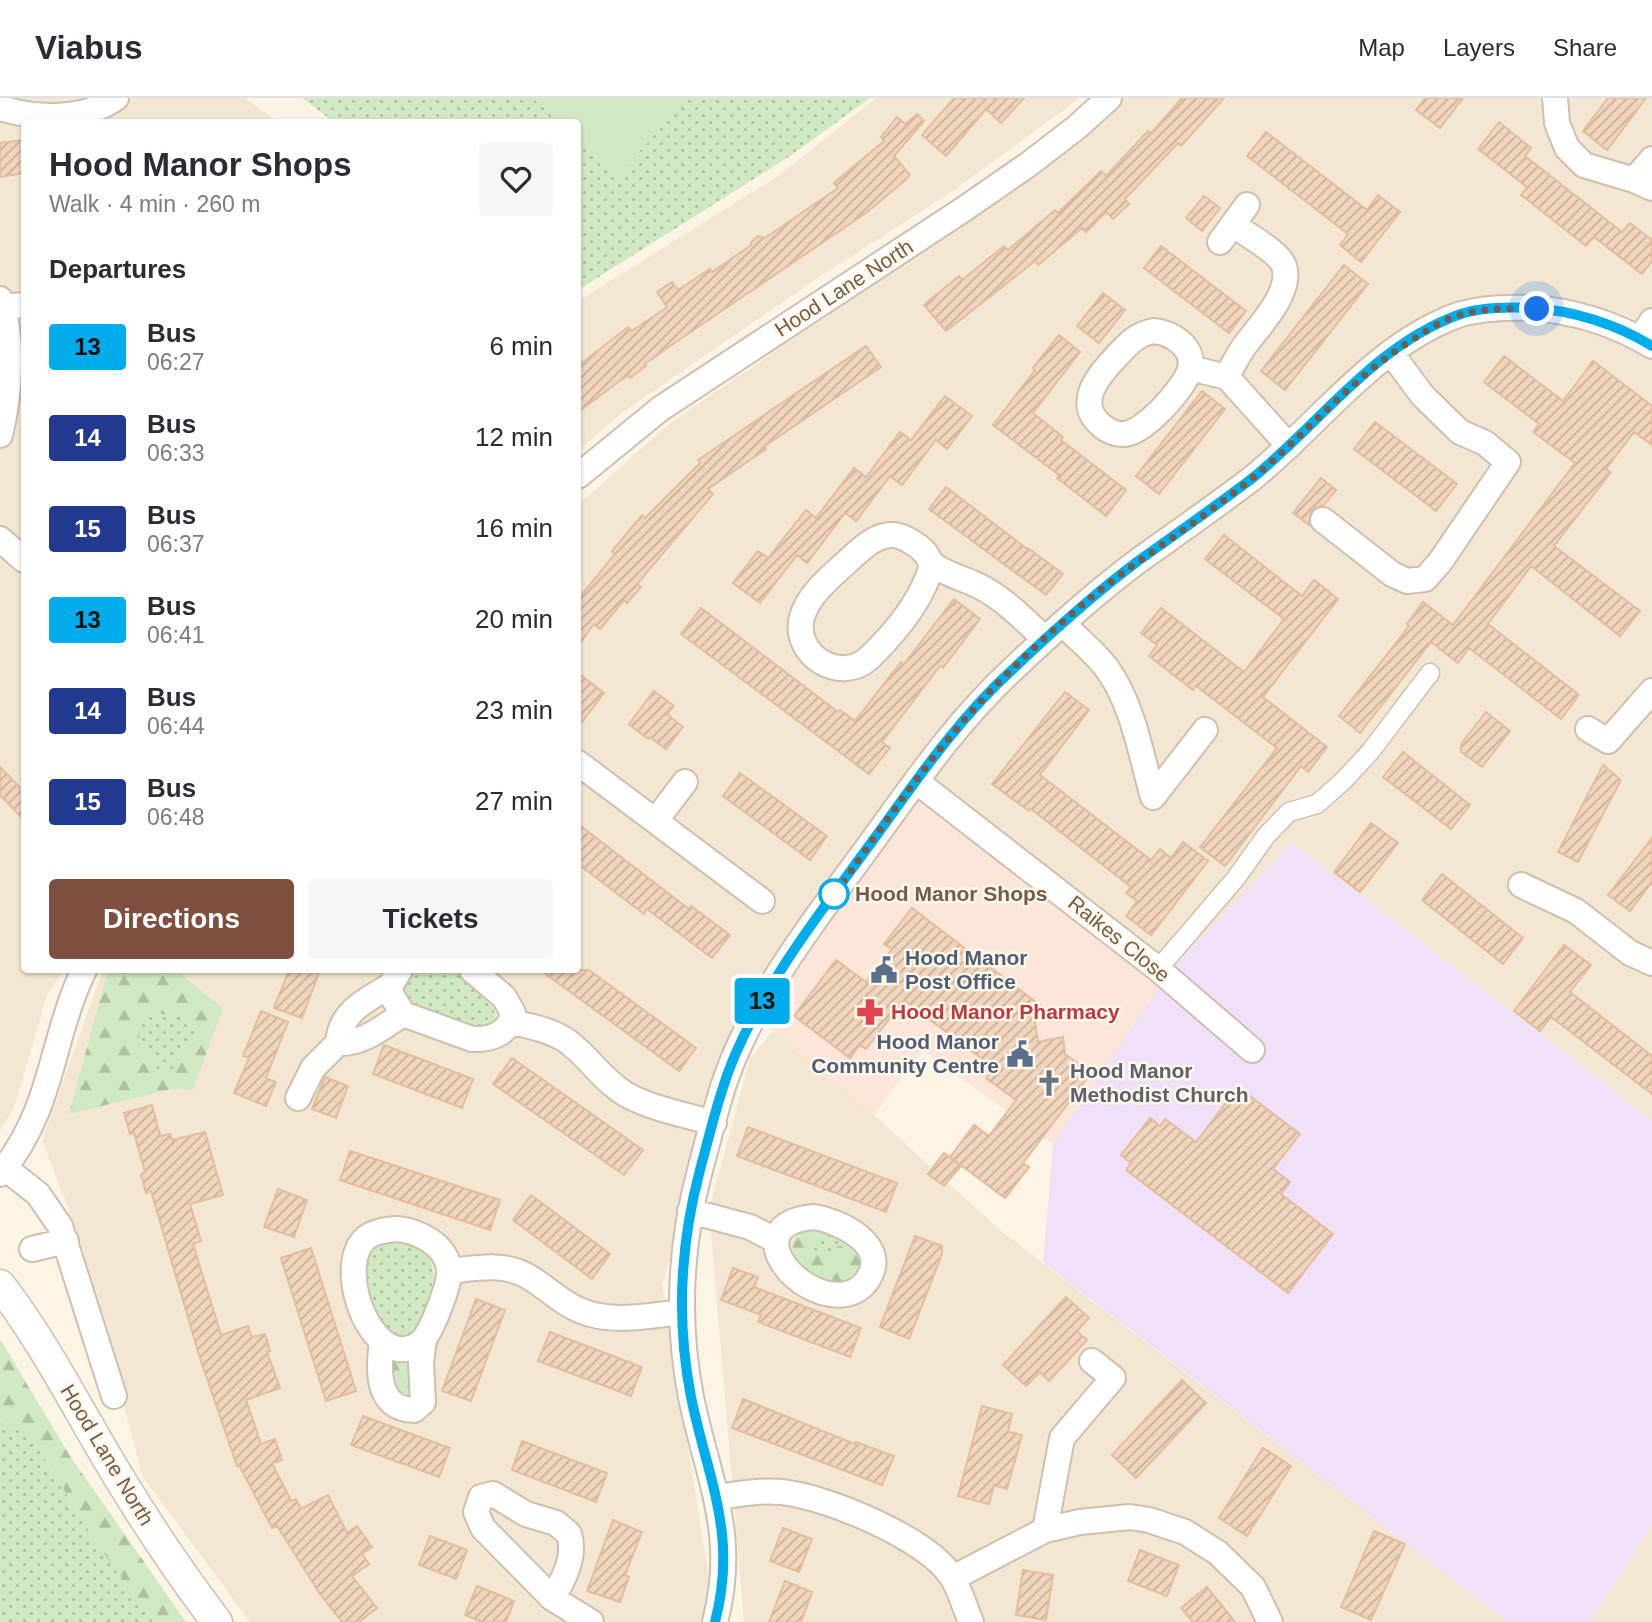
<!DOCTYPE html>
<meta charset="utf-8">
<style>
:root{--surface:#fff;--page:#f7f7f7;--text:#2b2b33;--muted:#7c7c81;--line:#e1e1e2;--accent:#7e4e3e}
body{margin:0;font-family:Arial,sans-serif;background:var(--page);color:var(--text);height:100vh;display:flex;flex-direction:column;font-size:26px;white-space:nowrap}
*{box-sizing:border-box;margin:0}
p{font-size:23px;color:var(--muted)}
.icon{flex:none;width:38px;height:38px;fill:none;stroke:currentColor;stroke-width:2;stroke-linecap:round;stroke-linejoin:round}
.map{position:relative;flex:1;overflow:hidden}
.panel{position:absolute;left:21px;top:21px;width:560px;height:854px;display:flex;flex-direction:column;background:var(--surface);border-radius:7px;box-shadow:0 2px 5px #0004}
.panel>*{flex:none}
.badge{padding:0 14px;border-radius:5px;font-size:24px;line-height:46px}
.you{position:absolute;width:35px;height:35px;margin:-18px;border:5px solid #fff;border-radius:50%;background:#1a73e8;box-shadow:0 0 0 10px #1a73e833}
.map>.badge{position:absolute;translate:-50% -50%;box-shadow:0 0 0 4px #fff}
h2{padding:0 28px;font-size:26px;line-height:63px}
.round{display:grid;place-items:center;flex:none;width:74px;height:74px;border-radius:7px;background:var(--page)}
.summary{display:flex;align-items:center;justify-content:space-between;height:119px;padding:0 28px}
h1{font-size:33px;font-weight:600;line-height:52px}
.button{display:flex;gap:14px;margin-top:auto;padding:14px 28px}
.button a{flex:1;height:80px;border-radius:7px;background:var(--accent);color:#fff;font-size:28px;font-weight:600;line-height:80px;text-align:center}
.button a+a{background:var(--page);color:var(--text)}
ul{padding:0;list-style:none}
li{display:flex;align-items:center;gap:21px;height:91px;padding:0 28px}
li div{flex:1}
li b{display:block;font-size:26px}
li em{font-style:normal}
li .badge{min-width:77px;font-weight:700;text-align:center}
header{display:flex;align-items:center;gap:42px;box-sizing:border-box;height:98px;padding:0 35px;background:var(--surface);border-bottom:2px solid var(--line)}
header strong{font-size:33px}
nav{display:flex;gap:38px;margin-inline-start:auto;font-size:24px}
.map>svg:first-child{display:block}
.residential{fill:#f3e7d3}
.commercial{fill:#fce6d9}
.education{fill:#f1e1f8}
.green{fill:url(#green-dots)}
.forest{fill:url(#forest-firs);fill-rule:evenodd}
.pitch{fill:#d0e9c3}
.building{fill:url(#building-hatch);stroke:#e3bd9d;stroke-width:2}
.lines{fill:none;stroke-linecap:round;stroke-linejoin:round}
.pedestrian-casing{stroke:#cfbfae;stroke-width:21}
.minor-casing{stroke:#cfbfae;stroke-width:28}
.tertiary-casing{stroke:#cfbfae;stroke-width:33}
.pedestrian{stroke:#fff;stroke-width:18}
.minor{stroke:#fff;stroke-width:24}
.tertiary{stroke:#fff;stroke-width:30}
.line-casing{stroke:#fff;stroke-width:16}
.line{stroke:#00ace9;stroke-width:10}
.walk{stroke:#745c4a;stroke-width:7;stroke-dasharray:0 12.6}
.stop-dot{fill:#fff;stroke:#00ace9;stroke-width:3.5}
.labels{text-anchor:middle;stroke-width:5;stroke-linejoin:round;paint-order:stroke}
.street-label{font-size:21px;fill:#745c4a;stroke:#fff8eb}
.stop-label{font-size:21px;font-weight:bold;fill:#745c4a;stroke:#fff8eb;text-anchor:start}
.service-label{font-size:21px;font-weight:bold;fill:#4e5e75;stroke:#fff8eb;text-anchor:start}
.health-label{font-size:21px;font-weight:bold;fill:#be3a42;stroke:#fff8eb;text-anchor:start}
.worship-label{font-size:21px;font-weight:bold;fill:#5b616d;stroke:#fff8eb;text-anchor:start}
</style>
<header>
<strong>Viabus</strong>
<nav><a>Map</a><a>Layers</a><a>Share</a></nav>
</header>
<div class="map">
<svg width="1652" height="1524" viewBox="0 0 1652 1524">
<defs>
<pattern id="green-dots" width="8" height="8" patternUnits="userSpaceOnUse" patternTransform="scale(1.75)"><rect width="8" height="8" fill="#d0e9c3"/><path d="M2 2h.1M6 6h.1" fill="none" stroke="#adc0a0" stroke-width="1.8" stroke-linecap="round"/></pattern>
<pattern id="forest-firs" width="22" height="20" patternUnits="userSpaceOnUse" patternTransform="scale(1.75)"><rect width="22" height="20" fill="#d0e9c3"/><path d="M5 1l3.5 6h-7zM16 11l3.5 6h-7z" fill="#adc0a0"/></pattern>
<pattern id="building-hatch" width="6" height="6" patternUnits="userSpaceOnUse" patternTransform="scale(1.75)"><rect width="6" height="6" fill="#f1d5bd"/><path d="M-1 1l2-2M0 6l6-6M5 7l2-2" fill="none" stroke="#c8b09c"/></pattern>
</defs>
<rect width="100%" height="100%" fill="#fcf4e5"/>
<path class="residential" d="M0,0h245l33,24h-254v848h40l-17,25 -33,113 -14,22z
M876,0h204l-127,93 -140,90 -194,134 -41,36v-150l199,-124z
M1124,0h528v1022l-360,-278 -122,129 -243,-187 -194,275 -71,226 54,337h-466l-107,-145 -66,-246 -35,-91 61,-170h475v-465l91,-81 319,-218z
M772,933l102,84 126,115 508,392h-764l-35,-413 41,-150z
M1652,1427v97h-62z"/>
<path class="commercial" d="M927,686l243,187 -117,173 -131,-94 -48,65 -119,-98z"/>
<path class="education" d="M1292,744l360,278v405l-62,97h-82l-465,-360 10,-118 117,-173z"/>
<path class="green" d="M302,0h568l-80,58 -212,134v-168h-244z
M414,872c10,0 32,-3 40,0 4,1 10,7 13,10 14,11 47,39 13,49l-66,-20 -11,-16 4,-13z
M153,915l24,3 19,8 1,15 -12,8 -15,27 -13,-4v-8l-18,-25 6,-23z
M817,1129l31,12 -2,4 -12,6v8l-5,1 -3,-3 -14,-6 7,-15z
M389,1140l34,10c22,29 4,60 -9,88l-12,3 -26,-18 -17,-56 20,-25z
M0,1321l33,20 66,108 55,75h-154z"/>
<path class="forest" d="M108,872h68l47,39 -31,82 -12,-3 -12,2 -99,24zM154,915l23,3 19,8 1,15 -12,8 -15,27 -13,-4c0,-17 -11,-19 -18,-33l6,-22z
M817,1129l2,6 -7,16 14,6 3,3 5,-1 -1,-8 13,-6 2,-4 16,18c-2,5 -3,11 -6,15 -23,37 -106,-32 -41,-45z
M0,1241l70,117 116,166h-32l-55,-75 -66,-108 -33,-20z
M400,1261l13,3 5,34 -14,6 -13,-22 -1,-17z"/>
<path class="pitch" d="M532,0h155l-68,77 -41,-37v-16h-19z"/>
<path class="building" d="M954,0h70l-23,25 -15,-14 -40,47 -24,-21z
M1182,0h42l-43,48 -3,-3 -53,56 4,5 -16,15 -7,-7 -20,20 -4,-4 -44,37 -3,-4 -89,70 -22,-26 35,-29 3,4 42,-34 4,4 47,-40 3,3 43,-42 5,5 42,-45 2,2 4,-3z
M1425,0h38l-23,30 -24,-18z
M1608,0h38l-39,52 -24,-19z
M917,16l7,7 -30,35 16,19 -7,7 -37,31 -196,133 -25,18 1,2 -16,12 -2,-3 -50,37v-46l50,-39 4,4 35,-24 -10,-15 15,-10 6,8 32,-21 2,3 38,-26 2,-5 6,-5 7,2 73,-50 -4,-5 50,-42 -3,-4 16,-20 8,7z
M1499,24l32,26 -6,8 97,76 8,-9 22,17v21l-10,13 -48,-37 -8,9 -65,-51 6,-8 -49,-38z
M1266,34l101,78 11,-15 22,17 -39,50 -21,-17 8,-11 -101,-78z
M24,42v33l-24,4v-34z
M1204,98l16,12 -18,23 -16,-13z
M1161,148l85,65 -17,22 -85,-65z
M1344,167l24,19 -83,106 -24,-19z
M1103,195l22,17 -26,33 -22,-17z
M1059,237l21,17 -47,61 30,24 -2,3 65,50 -20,26 -49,-38 2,-3 -66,-50 42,-55 -2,-2z
M866,248l15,21 -116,79 1,3 -58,40 5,5 -76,90 4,3 -14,16 -3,-3 -24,29 -6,-5 -16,22v-47l37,-45 -3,-3 30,-36 3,3 55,-55 -2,-3z
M1504,258l59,45 30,-40 59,45v39l-18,-13 -28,37 5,3 -57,74 86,65 -20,25 -89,-70 -43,58 91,71 -18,24 -92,-71 -11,15 -27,-21 -71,91 -21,-17 70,-90 -2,-2 16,-22 30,23 122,-162 -42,-31 6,-8 -55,-42z
M1202,293l23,18 -66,85 -23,-18z
M945,298l27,20 -25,33 -11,-9 -34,45 -12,-9 -34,45 -11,-8 -38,50 -10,-8 -37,48 -27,-20 25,-32 10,7 38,-48 10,8 38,-50 12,9 34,-45 11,8z
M1375,324l82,62 -21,27 -82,-62z
M1321,380l15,12 -12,15 -7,2 -6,4 -2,14 -16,-12z
M946,389l81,62 1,-1 35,26 -17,21 -117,-86z
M1224,437l78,61 12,-16 24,19 -75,98 64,50 -19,25 -7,-6 -76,100 -25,-19 77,-99 -81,-62 -3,4 -44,-34 8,-11 -16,-12 20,-25 83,64 40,-53 -79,-60z
M954,501l26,20 -37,49 -3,-2 -58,76 8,6 -21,26 -188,-140 20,-26 137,104 2,-2 15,11 46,-59 3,2z
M578,575l26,20 -26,34z
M654,593l20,15 -7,8 16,13 -17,22 -16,-12 -2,2 -19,-15z
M1065,594l24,18 -49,65 111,85 9,-11 11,9 12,-16 25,19 -57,74 -25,-19 11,-15 -11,-8 5,-6 -100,-78 -2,2 -37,-27z
M1486,614l24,19 -28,36 -21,-15v-8z
M1403,654l67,53 -19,24 -68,-52z
M1603,667l18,15 -43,82 -20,-10z
M0,669l24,25v28l-24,-25z
M740,675l87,63 -17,24 -87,-64z
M1371,725l27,20 -38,49 -26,-20z
M578,726l111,85 2,-3 39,29 -18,23 -65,-49 -3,5 -66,-50z
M1652,740v44l-22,29 -22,-16z
M1442,776l81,64 -20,26 -81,-64z
M912,810l129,98 -7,9 4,27 25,-5 2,17 26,19 -68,90 6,4 -24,31 -55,-41 24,-32 15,11 27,-36 -30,-22 8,-10 -90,-68 -38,49 -6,-4 -10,13 -56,-42 42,-56 30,22 26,-33 -8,-5z
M1564,847l27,20 -21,27 82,64v38l-101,-77 -11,14 -26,-20z
M289,872h31l-18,48 -28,-10z
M540,872h49l107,78 -17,23z
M261,913l27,11 -22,56 10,4 -10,24 -32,-13 15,-35 -6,-2z
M384,947l89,34 -11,29 -89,-34z
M512,960l131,92 -19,25 -131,-91z
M325,979l23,9 -12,32 -24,-9z
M1238,989l62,47 -27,35 17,13 -9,12 52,40 -45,59 -162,-123 5,-7 -10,-8 29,-37 10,8 5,-7 31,23z
M152,1007l8,31 10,-2 2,6 33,-8 18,63 -33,9 11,37 -8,3 28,91 27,-9 4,11 13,-3 5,17 -3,1 13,36 -34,12 15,44 14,-5 7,21 -10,3 19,38 5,-2 5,10 27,-14 19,38 10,-7 15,21 -10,7 7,10 -17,12 25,32 -18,14h-17l-22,-28 -43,-68 -5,2 -33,-63 -2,1 -38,-111 -48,-164 -5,2 -5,-19 4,-2 -11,-39 -4,1 -6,-21z
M748,1029l149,56 -11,29 -149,-56z
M350,1053l150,49 -10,30 -150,-50z
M944,1055l17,13 -17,20 -16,-12z
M278,1091l29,11 -13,37 -30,-10z
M531,1097l79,59 -18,25 -79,-59z
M915,1138l27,10v8l-33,85 -29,-12z
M311,1150l45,143 -30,10 -45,-143z
M733,1170l25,9 -4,10 107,41 -11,29 -92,-35 3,-7 -40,-15z
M1066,1199l23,21 -12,13 10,9 -38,41 -9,-9 -14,14 -23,-21z
M476,1201l29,11 -34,91 -29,-10z
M550,1234l92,35 -11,29 -93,-35z
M1182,1282l24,23 -70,75 -24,-23z
M743,1301l112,45 1,-2 38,14 -12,29 -150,-57z
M982,1308l30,8 -4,18 14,3 -15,54 -13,-4 -5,19 -31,-8z
M363,1318l87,32 -11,29 -88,-32z
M522,1343l85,32 -11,29 -84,-32z
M1263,1350l28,18 -44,70 -28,-18z
M613,1422l29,12 -17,43 4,2 -9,25 -33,-11z
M783,1430l29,11 -13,33 -29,-11z
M1374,1433l31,13 -34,76 -30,-13z
M430,1438l37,14 -11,29 -37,-14z
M1140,1452l39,15 -12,31 -39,-15z
M1023,1472l30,5 -7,45 -30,-5z
M785,1483l27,11 -11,30h-32z
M477,1488l37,15 -8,21h-24l-17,-7z
M1207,1489l13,16 15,19h-42l-12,-14z"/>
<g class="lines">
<defs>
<path id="pedestrian" d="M1158,871l78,-91 30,-42 23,-24 28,-8 27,-24 26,-28 60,-79"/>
<path id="minor" d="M1555,0l2,25 10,25 17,17 50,15 18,8
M0,10c37,11 83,13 116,-10
M1634,82l18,-21
M1220,144l27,-37
M0,201c14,39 10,96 0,136
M3,209l21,-2
M1154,233c18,2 41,16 36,38 -5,19 -48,67 -68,65 -7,0 -15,-4 -20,-8 -27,-22 -5,-49 13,-68 12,-13 21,-24 39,-27z
M1640,241l12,-18
M1190,270l37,9 62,69
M1227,279c5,-10 10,-20 16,-29 14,-20 50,-55 41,-82 -5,-14 -38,-32 -51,-41
M578,378l82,-67 304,-200 65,-45 48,-37 32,-29
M1323,422l69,54 15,7 18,-2 15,-17 68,-100 -23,-19 -25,-11 -37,-36 -32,-43
M0,441l24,21
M932,467c-10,35 -36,67 -62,92 -28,28 -78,-1 -68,-40 7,-24 30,-41 47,-57 13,-12 27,-26 45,-25 10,1 26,11 32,19 3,4 4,9 9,12 13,9 30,13 44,20 26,13 45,34 66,53
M1063,526c15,15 33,29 45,46 25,35 33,85 45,127l52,-67
M1588,631l20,12 44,-50
M578,665l184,138
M916,683l242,188 94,81
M656,722l29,-38
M1521,787l55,26 54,42 22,10
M400,872l-10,16 2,10 11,18 69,25c19,1 37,-5 41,-26l-9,-16 -32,-27
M512,924c18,4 39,8 55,19 22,16 36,40 60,54 26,14 59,20 87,28
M338,945c2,-31 28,-43 52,-57
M298,1000l15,-30 25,-25c25,1 45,-16 65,-29
M5,1070l33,26 22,32 54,170
M0,1076c54,-66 50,-133 84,-204
M690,1113l60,16 25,13
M814,1119c26,4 76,28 54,62 -5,8 -12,13 -22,15 -49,9 -111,-70 -32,-77z
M397,1131c21,2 48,15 52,39 2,15 -16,59 -25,71 -5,6 -11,9 -18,10 -41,5 -70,-86 -40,-111 8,-7 20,-8 31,-9z
M32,1151l34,-8
M450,1173c27,-3 54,-9 79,6 17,10 31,25 50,33 31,14 70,6 102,2
M382,1244c-4,27 -6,67 32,68l9,-8 -2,-39 3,-24
M718,1399c21,-3 42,-7 64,-5 45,5 145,46 170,85 8,13 13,31 19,45
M1045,1432l17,-92 51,-60 -21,-17
M953,1480l92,-48 35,-8 50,-5 19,3 36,12 33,21 35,34 17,35
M552,1500c12,-18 24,-42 17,-64l-13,-11 -30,-9 -33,-20 -12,3 -5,15 7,16 69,70 39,24
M715,1524c23,-88 -7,-142 -24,-225 -15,-77 -11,-152 9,-227 10,-36 20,-81 35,-115 35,-81 92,-151 144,-223 41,-57 82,-115 134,-163 40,-38 81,-75 125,-108 38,-27 75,-53 112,-81 68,-54 123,-134 208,-165 22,-7 49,-8 72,-7 42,2 86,16 122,38"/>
<path id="tertiary" d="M0,1187c46,60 79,127 118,191 31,51 63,99 99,146"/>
</defs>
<use href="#pedestrian" class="pedestrian-casing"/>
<use href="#minor" class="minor-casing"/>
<use href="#tertiary" class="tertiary-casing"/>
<use href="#pedestrian" class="pedestrian"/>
<use href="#minor" class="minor"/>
<use href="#tertiary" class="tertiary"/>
</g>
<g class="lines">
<defs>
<path id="line" d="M715,1524c23,-88 -7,-142 -24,-225 -15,-77 -11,-152 9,-227 10,-37 20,-80 35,-115 35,-81 92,-151 144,-223 41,-57 82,-116 134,-163 40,-38 81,-75 125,-108 38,-27 75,-53 112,-81 68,-54 123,-134 208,-165 22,-8 49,-8 72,-7 42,2 86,16 122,38"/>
</defs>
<use href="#line" class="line-casing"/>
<use href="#line" class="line"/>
<path class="walk" d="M834,796l-2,4c55,-78 108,-158 176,-225 41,-40 86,-81 133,-113 39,-28 79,-55 115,-85 53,-44 97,-98 156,-135 15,-10 33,-22 51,-26 25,-6 50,-6 74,-5"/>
</g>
<defs>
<symbol id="civic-bare" viewBox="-9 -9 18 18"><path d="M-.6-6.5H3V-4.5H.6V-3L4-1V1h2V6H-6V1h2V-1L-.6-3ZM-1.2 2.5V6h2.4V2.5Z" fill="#5c6f8a" stroke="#fff8eb" stroke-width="2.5" paint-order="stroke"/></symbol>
<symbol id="pharmacy-bare" viewBox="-9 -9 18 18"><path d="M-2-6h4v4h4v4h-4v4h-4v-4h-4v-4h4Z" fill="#e0444e" stroke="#fff8eb" stroke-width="2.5" paint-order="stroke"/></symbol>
<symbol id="church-bare" viewBox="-9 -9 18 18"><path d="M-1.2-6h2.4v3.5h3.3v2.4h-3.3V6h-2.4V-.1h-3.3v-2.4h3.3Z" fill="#6b7280" stroke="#fff8eb" stroke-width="2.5" paint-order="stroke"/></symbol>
</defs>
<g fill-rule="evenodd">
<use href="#civic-bare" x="865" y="853" width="38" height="38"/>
<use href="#pharmacy-bare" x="851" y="895" width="38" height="38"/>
<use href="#civic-bare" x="1001" y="937" width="38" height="38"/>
<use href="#church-bare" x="1030" y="966" width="38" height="38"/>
</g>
<circle class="stop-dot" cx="834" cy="796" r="14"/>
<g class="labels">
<g class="street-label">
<text transform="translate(844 190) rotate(-33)" y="7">Hood Lane North</text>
<text transform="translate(1119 841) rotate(39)" y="7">Raikes Close</text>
<text transform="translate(107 1357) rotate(59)" y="7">Hood Lane North</text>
</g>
<g class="stop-label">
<text x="855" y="803">Hood Manor Shops</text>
</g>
<g class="service-label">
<text x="905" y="867">Hood Manor<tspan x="905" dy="24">Post Office</tspan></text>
<text x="999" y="951" text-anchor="end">Hood Manor<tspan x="999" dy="24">Community Centre</tspan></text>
</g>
<g class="health-label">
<text x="891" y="921">Hood Manor Pharmacy</text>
</g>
<g class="worship-label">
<text x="1070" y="980">Hood Manor<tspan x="1070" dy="24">Methodist Church</tspan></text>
</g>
</g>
</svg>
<div class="you" style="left:1537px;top:211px"></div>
<b class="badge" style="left:762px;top:903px;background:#00ace9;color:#111">13</b>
<section class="panel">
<div class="summary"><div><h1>Hood Manor Shops</h1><p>Walk · 4 min · 260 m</p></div><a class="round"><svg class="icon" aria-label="heart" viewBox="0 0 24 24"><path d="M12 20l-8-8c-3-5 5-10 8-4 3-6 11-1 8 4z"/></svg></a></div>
<h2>Departures</h2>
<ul>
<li><span class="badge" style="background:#00ace9;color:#111">13</span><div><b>Bus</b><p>06:27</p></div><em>6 min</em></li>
<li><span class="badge" style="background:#213a8f;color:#fff">14</span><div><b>Bus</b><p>06:33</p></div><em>12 min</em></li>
<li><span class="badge" style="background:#213a8f;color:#fff">15</span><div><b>Bus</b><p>06:37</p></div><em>16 min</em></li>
<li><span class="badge" style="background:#00ace9;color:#111">13</span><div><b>Bus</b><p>06:41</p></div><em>20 min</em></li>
<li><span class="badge" style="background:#213a8f;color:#fff">14</span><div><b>Bus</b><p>06:44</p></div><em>23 min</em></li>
<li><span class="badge" style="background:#213a8f;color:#fff">15</span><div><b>Bus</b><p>06:48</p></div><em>27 min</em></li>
</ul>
<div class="button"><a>Directions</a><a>Tickets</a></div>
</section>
</div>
